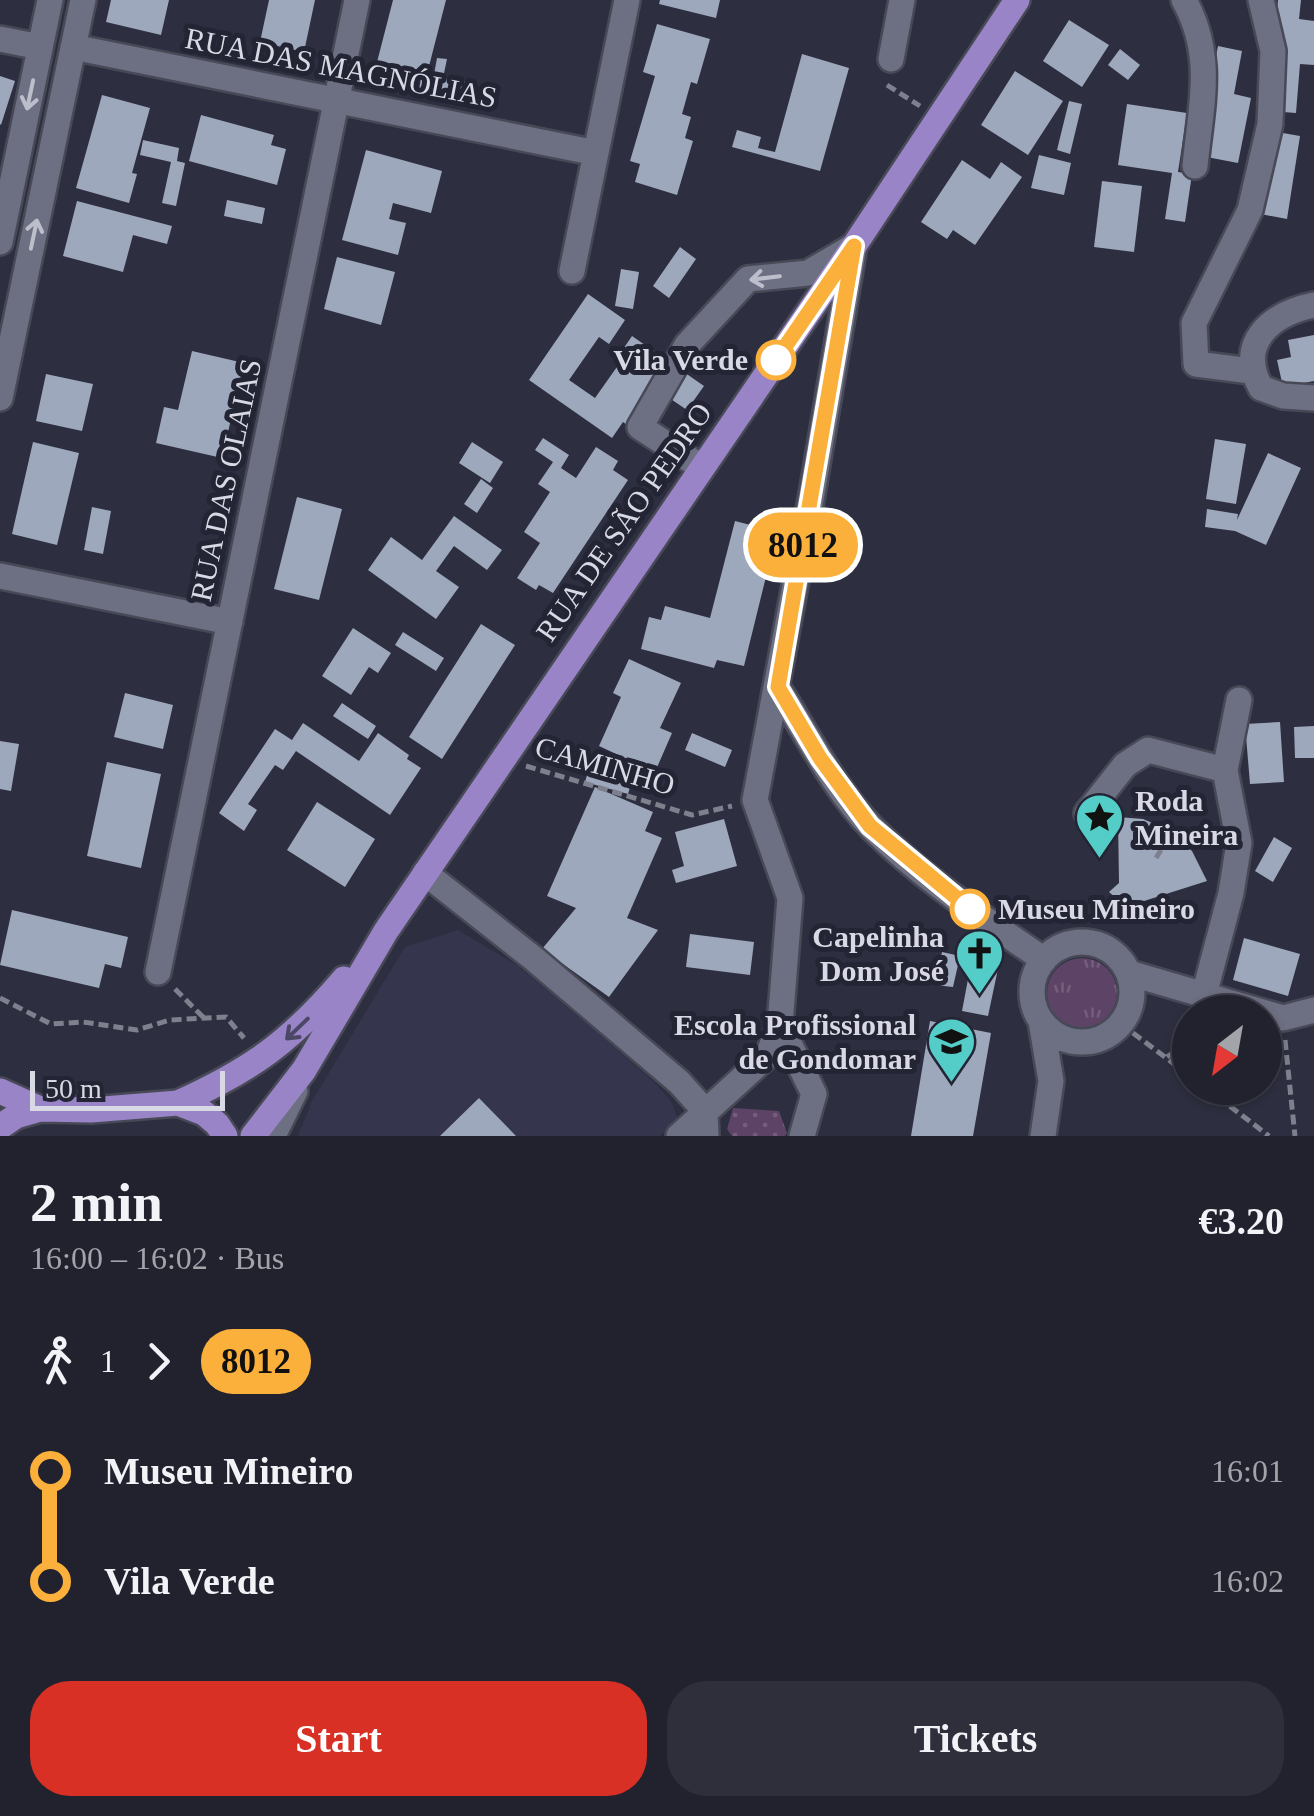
<!DOCTYPE html>
<meta charset="utf-8">
<style>
:root{--surface:#22222f;--page:#2e2f3b;--text:#f1f3f6;--muted:#a2a4aa;--line:#3f3f4b;--accent:#d93025}
body{margin:0;font-family:"Times New Roman",serif;background:var(--page);color:var(--text);height:100vh;display:flex;flex-direction:column;font-size:38px;white-space:nowrap}
*{box-sizing:border-box;margin:0}
p{font-size:32px;color:var(--muted)}
.icon{flex:none;width:55px;height:55px;fill:none;stroke:currentColor;stroke-width:2;stroke-linecap:round;stroke-linejoin:round}
.map{position:relative;height:1136px;overflow:hidden}
.panel{display:flex;flex-direction:column;background:var(--surface);flex:1}
.panel>*{flex:none}
.badge{padding:0 20px;border-radius:32px;font-size:35px;line-height:65px}
.needle{width:65px;rotate:211deg}
.tools{position:absolute;left:1172px;top:995px;display:grid;gap:20px}
.tools a{display:grid;place-items:center;width:110px;height:110px;border-radius:50%;background:var(--surface);box-shadow:0 2px 8px #0004,0 0 0 2px var(--line);font-size:50px}
.scale{position:absolute;left:30px;bottom:25px;width:195px;box-sizing:border-box;padding-left:10px;border:5px solid #d8d9e4;border-top:0;font-size:28px;line-height:35px;white-space:nowrap;color:#d8d9e4;-webkit-text-stroke:8px #232434;paint-order:stroke}
.map>.badge{position:absolute;translate:-50% -50%;box-shadow:0 0 0 5px #fff}
.legs{display:flex;align-items:center;gap:15px;height:110px;padding:0 30px;font-size:32px}
.legs p{margin-inline-start:auto}
.head{display:flex;align-items:center;justify-content:space-between;height:170px;padding:0 30px}
h1{font-size:55px;font-weight:700;line-height:75px}
.primary-button{display:flex;gap:20px;margin-top:auto;padding:20px 30px}
.primary-button a{flex:1;height:115px;border-radius:40px;background:var(--accent);color:#fff;font-size:40px;font-weight:700;line-height:115px;text-align:center}
.primary-button a+a{background:var(--page);color:var(--text)}
ul{padding:0 30px;list-style:none}
li{display:flex;align-items:center;gap:35px;height:110px;font-size:38px}
li i{display:grid;place-items:center;width:15px;height:100%;margin:0 12px;background:currentColor}
li i::after{content:'';width:25px;height:25px;margin:-12px;border:8px solid;border-radius:50%;background:var(--surface)}
li p{margin-inline-start:auto}
li:first-child i{background:linear-gradient(#0000 50%,currentColor 0)}
li:last-child i{background:linear-gradient(currentColor 50%,#0000 0)}
.map>svg:first-child{display:block}
.built{fill:#35364d}
.grass{fill:url(#grass-tufts)}
.park{fill:url(#park-dots)}
.building{fill:#9ea8bc}
.lines{fill:none;stroke-linecap:round;stroke-linejoin:round}
.minor-casing{stroke:#484957;stroke-width:30}
.major-casing{stroke:#484957;stroke-width:30}
.path{stroke:#7f808e;stroke-width:5;stroke-dasharray:10 5;stroke-linecap:butt}
.minor{stroke:#6d6f82;stroke-width:25}
.major{stroke:#9984c7;stroke-width:25}
.oneway{stroke:#bdbecc}
.oneway2{stroke:#4c4667}
.line-1-casing{stroke:#fff;stroke-width:22}
.line-1{stroke:#fbb03b;stroke-width:15}
.stop-1-dot{fill:#fff;stroke:#fbb03b;stroke-width:5}
.labels{text-anchor:middle;stroke-width:10;stroke-linejoin:round;paint-order:stroke}
.street-label{font-size:30px;fill:#d8d9e4;stroke:#232434}
.stop-label{font-size:30px;font-weight:bold;fill:#d8d9e4;stroke:#232434;text-anchor:end}
.poi-label{font-size:30px;font-weight:bold;fill:#d8d9e4;stroke:#232434;text-anchor:end}
</style>
<div class="map">
<svg width="1314" height="1136" viewBox="0 0 1314 1136">
<defs>
<pattern id="grass-tufts" width="24" height="20" patternUnits="userSpaceOnUse" patternTransform="scale(2.5)"><rect width="24" height="20" fill="#5d4366"/><path d="M3 7l-1-3M5 7V3M7 7l1-3M15 17l-1-3M17 17v-4M19 17l1-3" fill="none" stroke="#745e7c"/></pattern>
<pattern id="park-dots" width="8" height="8" patternUnits="userSpaceOnUse" patternTransform="scale(2.5)"><rect width="8" height="8" fill="#5d4366"/><path d="M2 2h.1M6 6h.1" fill="none" stroke="#745e7c" stroke-width="1.8" stroke-linecap="round"/></pattern>
</defs>
<rect width="100%" height="100%" fill="#2d2e3f"/>
<path class="built" d="M458,930l60,36 79,66 56,49 18,20 7,18 -18,17h-362l14,-35 93,-154z"/>
<path class="grass" d="M1047 993a35 35 0 1 1 70 0a35 35 0 1 1-70 0Z"/>
<path class="park" d="M733,1108l46,3 8,22 -2,3h-53l-5,-7z"/>
<path class="building" d="M111,0h58l-8,35 -55,-13z
M269,0h46l-11,52 -44,-10z
M393,0h53l-20,78 7,2 4,-22 10,1 -4,19 30,5 -3,16 -51,-9 2,-12 -45,-12z
M660,0h60l-4,18 -57,-14z
M1278,0h23l-2,19 15,2v44l-14,-1 -4,49 -27,-2z
M1069,20l40,25 -27,42 -39,-26z
M657,24l53,15 -13,45 -6,-2 -9,32 9,3 -6,21 8,3 -16,54 -42,-13 5,-18 -10,-3 25,-85 -12,-4z
M1218,46l24,5 -8,43 17,4 -13,65 -42,-8z
M1120,49l20,16 -12,15 -20,-15z
M802,54l47,14 -29,103 -88,-24 5,-17 24,7 -3,11 17,4z
M1015,71l48,30 -35,54 -47,-30z
M0,76l15,5 -14,44 -1,-1z
M102,95l48,13 -18,65 5,1 -8,29 -53,-15z
M1069,101l13,3 -12,50 -13,-4z
M1127,104l60,9 -9,59 14,2 -7,48 -20,-3 7,-46 -54,-8z
M201,115l73,20 -3,10 15,4 -9,36 -88,-24z
M1277,132l23,4 -13,83 -32,-6z
M143,140l36,8 -2,13 8,2 -9,43 -14,-3 9,-41 -31,-7z
M366,150l76,21 -11,42 -38,-10 -4,16 17,4 -8,32 -56,-15z
M1039,155l32,8 -7,32 -33,-7z
M962,160l28,19 11,-17 21,15 -47,68 -22,-15 -6,9 -26,-17z
M1102,181l40,5 -8,66 -40,-5z
M227,200l38,8 -3,16 -38,-8z
M77,201l95,25 -5,18 -34,-9 -10,37 -60,-16z
M680,247l16,12 -27,39 -16,-12z
M337,257l58,15 -14,53 -57,-16z
M621,269l18,3 -6,37 -18,-3z
M588,294l37,26 -16,24 -10,-7 -30,43 26,18 24,-34 -4,-3 17,-25 72,50 -17,24 -34,-23 -26,38 -4,-3 -11,16 -83,-58z
M1314,335v46l-31,6 -6,-27 14,-3 -3,-17z
M192,351l52,12 -22,95 -66,-15 8,-36 14,3z
M46,374l47,10 -11,47 -46,-10z
M543,438l26,17 -8,13 15,10 20,-31 22,14 -5,9 15,10 -75,113 -14,-8 -3,5 -19,-12 23,-35 -16,-11 26,-40 -12,-8 15,-22 -18,-12z
M1215,439l31,5 -10,60 -30,-5z
M33,442l46,11 -22,92 -45,-11z
M472,442l31,20 -13,21 -31,-20z
M1268,453l33,15 -35,77 -31,-14 -30,-4 2,-18 31,5 -1,6z
M481,479l12,9 -16,25 -13,-9z
M297,497l45,12 -23,91 -45,-11z
M92,507l19,4 -8,43 -19,-4z
M454,516l48,34 -15,20 -33,-24 -18,25 23,16 -23,32 -68,-49 23,-33 31,23z
M735,521l42,11 -33,134 -27,-6 -3,8 -73,-19 8,-32 12,3 4,-14 45,12z
M481,624l34,21 -73,114 -33,-22z
M353,628l38,25 -13,20 -9,-6 -18,28 -29,-19z
M403,632l41,26 -8,13 -41,-26z
M629,659l52,24 -21,45 12,5 -17,39 -56,-26 22,-49 -8,-4z
M125,693l48,12 -10,44 -49,-12z
M342,703l34,23 -8,13 -35,-23z
M1280,722l4,60 -34,2 -5,-60z
M303,723l56,38 19,-28 31,22 -2,4 14,9 -31,47 -94,-64 -13,19 -8,-5 -27,39 9,6 -13,21 -25,-18 56,-84 17,11z
M1314,726v32h-19l-1,-31z
M692,733l40,17 -7,17 -40,-17z
M0,741l19,3 -8,47 -11,-2z
M593,754l43,13 -8,27 -43,-12z
M107,762l54,12 -20,94 -54,-12z
M595,787l58,25 -8,19 17,7 -35,80 31,12 -49,67 -67,-48 34,-41 -29,-12z
M317,802l58,37 -30,48 -58,-37z
M1118,817l25,2 26,11 23,21 15,30 -63,20 -6,11 -12,-5 -17,-15 10,-9z
M724,819l13,47 -61,17 -4,-13 12,-4 -9,-34z
M1274,837l18,11 -19,34 -18,-11z
M12,910l116,27 -7,31 -16,-4 -6,24 -99,-23z
M690,934l64,8 -4,33 -64,-8z
M1244,938l56,16 -12,42 -55,-16z
M942,952l18,4 -7,31 -18,-2z
M972,958l27,6 -11,52 -26,-5z
M930,1021l61,12 -18,103h-62z
M479,1098l37,38h-76z"/>
<g class="lines">
<defs>
<path id="minor" d="M1184,0c31,56 17,105 11,166
M0,39l40,8
M73,47l523,106
M891,59l11,-59
M0,242l50,-242
M572,271l55,-271
M1314,305c-44,9 -78,39 -53,83l22,8 31,2
M1251,371l-55,-7 -2,-41 56,-113 20,-86 3,-73 -12,-51
M0,398l83,-398
M701,467l-61,-40 47,-82 61,-66 60,-6 46,-27
M0,576l230,46
M777,687c30,46 56,101 95,141 51,51 113,91 172,132
M1087,813l38,-48 23,-15 77,20
M425,873l108,85 146,124 26,29 1,25
M1032 992a50 50 0 1 1 100 0a50 50 0 1 1-100 0Z
M158,972l199,-972
M1129,973l154,45 31,-8
M1204,995l27,-102 8,-50 -14,-73 14,-70
M1041,1021l10,60 -8,55
M780,1025l34,69 -12,42
M273,1136l22,-45
M679,1136l89,-81 12,-30 10,-127 -35,-98 57,-306 42,-248"/>
<path id="major" d="M0,1091l40,18
M178,1103c75,-34 113,-62 166,-124
M0,1127l16,-11 24,-7 51,1 87,-7 26,10 13,11 8,12
M253,1136l51,-66 82,-139 468,-685 163,-246"/>
</defs>
<use href="#minor" class="minor-casing"/>
<use href="#major" class="major-casing"/>
<path class="path" d="M887,85l33,21
M526,766l166,49 40,-9
M1156,858l5,-8
M175,989l30,30
M0,998l51,26 32,-2 54,8 33,-10 56,-3 18,21
M1121,1024l69,52
M1285,1040l10,96
M1167,1057l23,-16
M1206,1088l63,48"/>
<use href="#minor" class="minor"/>
<use href="#major" class="major"/>
</g>
<defs><path id="oneway-shaft" d="M-6 0H5M1.5-3L5.5 0L1.5 3" fill="none" stroke-width="1.6" stroke-linecap="round" stroke-linejoin="round" transform="scale(2.5)"/></defs>
<g class="oneway">
<use href="#oneway-shaft" transform="translate(30 95) rotate(102)"/>
<use href="#oneway-shaft" transform="translate(34 234) rotate(-78)"/>
<use href="#oneway-shaft" transform="translate(765 278) rotate(173)"/>
</g>
<use class="oneway2" href="#oneway-shaft" transform="translate(297 1029) rotate(136)"/>
<g class="lines">
<defs>
<path id="line-1" d="M776,360l78,-114 -76,441 42,71 50,68 100,83"/>
</defs>
<use href="#line-1" class="line-1-casing"/>
<use href="#line-1" class="line-1"/>
</g>
<defs>
<symbol id="sight-pin" viewBox="-11 -11 22 30"><path d="M0 17L-7.5 6A9.5 9.5 0 1 1 7.5 6Z" fill="#54cdc8" stroke="#232434"/><path d="M0-6L1.8-2.2L6-1.7L2.9 1.2L3.7 5.4L0 3.3L-3.7 5.4L-2.9 1.2L-6-1.7L-1.8-2.2Z" fill="#111"/></symbol>
<symbol id="church-pin" viewBox="-11 -11 22 30"><path d="M0 17L-7.5 6A9.5 9.5 0 1 1 7.5 6Z" fill="#54cdc8" stroke="#232434"/><path d="M-1.2-6h2.4v3.5h3.3v2.4h-3.3V6h-2.4V-.1h-3.3v-2.4h3.3Z" fill="#111"/></symbol>
<symbol id="school-pin" viewBox="-11 -11 22 30"><path d="M0 17L-7.5 6A9.5 9.5 0 1 1 7.5 6Z" fill="#54cdc8" stroke="#232434"/><path d="M0-5L7-2L0 1L-7-2ZM-4 1L0 2.5L4 1V4Q0 6-4 4Z" fill="#111"/></symbol>
</defs>
<g fill-rule="evenodd">
<use href="#sight-pin" x="1072" y="790" width="55" height="75"/>
<use href="#church-pin" x="952" y="926" width="55" height="75"/>
<use href="#school-pin" x="924" y="1014" width="55" height="75"/>
</g>
<g class="stop-1-dot">
<circle cx="776" cy="360" r="18"/>
<circle cx="970" cy="909" r="18"/>
</g>
<g class="labels">
<g class="street-label">
<text transform="translate(341 68) rotate(11)" y="10">RUA DAS MAGNÓLIAS</text>
<text transform="translate(226 480) rotate(-78)" y="10">RUA DAS OLAIAS</text>
<text transform="translate(624 522) rotate(-55)" y="10">RUA DE SÃO PEDRO</text>
<text transform="translate(605 766) rotate(16)" y="10">CAMINHO</text>
</g>
<g class="stop-label">
<text x="748" y="370">Vila Verde</text>
<text x="998" y="919" text-anchor="start">Museu Mineiro</text>
</g>
<g class="poi-label">
<text x="1135" y="811" text-anchor="start">Roda<tspan x="1135" dy="34">Mineira</tspan></text>
<text x="944" y="947">Capelinha<tspan x="944" dy="34">Dom José</tspan></text>
<text x="916" y="1035">Escola Profissional<tspan x="916" dy="34">de Gondomar</tspan></text>
</g>
</g>
</svg>
<div class="tools">
<a><svg class="needle" viewBox="-14 -14 28 28"><path d="M0-13l5 13h-10z" fill="#e53935"/><path d="M0 13l5-13h-10z" fill="#a2a4aa"/></svg></a>
</div>
<div class="scale">50 m</div>
<b class="badge" style="left:803px;top:545px;background:#fbb03b;color:#111">8012</b>
</div>
<section class="panel">
<div class="head"><div><h1>2 min</h1><p>16:00 – 16:02 · Bus</p></div><b>€3.20</b></div>
<div class="legs"><svg class="icon" aria-label="walk" viewBox="0 0 24 24"><circle cx="13" cy="4" r="2"/><path d="M13 8l-2 6 4 7M11 14l-3 7M7 12l3-4h3l4 4"/></svg>1<svg class="icon" aria-label="forward" viewBox="0 0 24 24"><path d="M9 5l7 7-7 7"/></svg><b class="badge" style="background:#fbb03b;color:#111">8012</b></div>
<ul>
<li><i style="color:#fbb03b"></i><b>Museu Mineiro</b><p>16:01</p></li>
<li><i style="color:#fbb03b"></i><b>Vila Verde</b><p>16:02</p></li>
</ul>
<div class="primary-button"><a>Start</a><a>Tickets</a></div>
</section>
